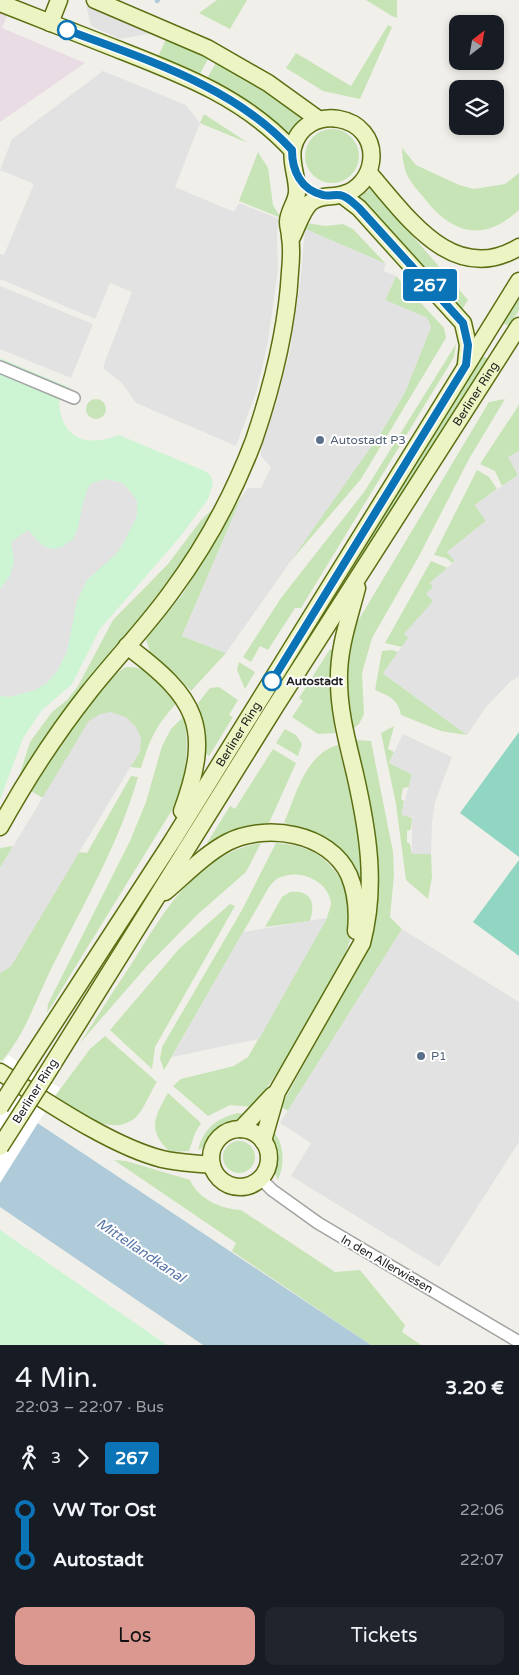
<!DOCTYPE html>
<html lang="de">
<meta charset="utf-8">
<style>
:root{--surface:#171b24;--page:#20242c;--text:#f1f3f6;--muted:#9ea1a6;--accent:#da9891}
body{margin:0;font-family:"Varela Round",sans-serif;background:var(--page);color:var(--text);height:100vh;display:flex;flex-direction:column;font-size:19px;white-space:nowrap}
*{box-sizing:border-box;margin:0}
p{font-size:16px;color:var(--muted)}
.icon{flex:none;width:28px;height:28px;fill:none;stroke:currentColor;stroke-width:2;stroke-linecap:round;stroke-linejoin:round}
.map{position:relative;height:1345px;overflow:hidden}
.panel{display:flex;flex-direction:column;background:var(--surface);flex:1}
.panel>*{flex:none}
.badge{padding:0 10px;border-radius:4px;font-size:18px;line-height:32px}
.needle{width:32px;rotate:31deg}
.tools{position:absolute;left:449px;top:15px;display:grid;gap:10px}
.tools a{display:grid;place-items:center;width:55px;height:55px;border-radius:10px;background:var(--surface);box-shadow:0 2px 8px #0003;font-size:25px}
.map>.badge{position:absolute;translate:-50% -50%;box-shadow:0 0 0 2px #fff}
.legs{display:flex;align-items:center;gap:8px;height:55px;padding:0 15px;font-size:16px}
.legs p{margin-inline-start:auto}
.headline{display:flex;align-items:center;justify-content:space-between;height:85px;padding:0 15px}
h1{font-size:28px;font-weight:600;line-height:38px}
.action{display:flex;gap:10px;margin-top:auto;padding:10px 15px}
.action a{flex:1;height:58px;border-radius:10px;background:var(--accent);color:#111;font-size:20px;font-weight:600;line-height:58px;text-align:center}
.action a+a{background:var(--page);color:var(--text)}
ul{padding:0 15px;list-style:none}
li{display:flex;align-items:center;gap:18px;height:50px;font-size:19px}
li i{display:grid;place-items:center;width:8px;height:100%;margin:0 6px;background:currentColor}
li i::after{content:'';width:12px;height:12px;margin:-6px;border:4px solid;border-radius:50%;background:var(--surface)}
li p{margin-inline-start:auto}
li:first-child i{background:linear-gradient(#0000 50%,currentColor 0)}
li:last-child i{background:linear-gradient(currentColor 50%,#0000 0)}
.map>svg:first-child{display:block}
.industrial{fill:#e9dce5}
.grass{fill:#c7e4b6}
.park{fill:#cdf5d4}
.pitch{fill:#91d6c3}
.parking{fill:#e2e2e2}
.water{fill:#afcbd9}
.pier{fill:#fff}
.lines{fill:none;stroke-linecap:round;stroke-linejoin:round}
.stream{stroke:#afcbd9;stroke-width:4.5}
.street-casing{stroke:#a3a3a3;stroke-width:14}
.secondary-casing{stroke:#5b6f12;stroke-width:19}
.street{stroke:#fff;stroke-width:11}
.secondary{stroke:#ecf4c4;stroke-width:16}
.secondary-bridge-casing{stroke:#5b6f12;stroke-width:19;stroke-linecap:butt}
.secondary-bridge{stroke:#ecf4c4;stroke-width:16}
.line-1-casing{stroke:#fff;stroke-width:11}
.line-1{stroke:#0b74b7;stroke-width:8}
.stop-1-dot{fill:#fff;stroke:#0b74b7;stroke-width:2.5}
.service-dot{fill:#5c6f8a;stroke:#fff;stroke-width:2}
.labels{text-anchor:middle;stroke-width:4;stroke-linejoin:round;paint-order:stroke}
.street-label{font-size:12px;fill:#222;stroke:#fff}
.service-label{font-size:12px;fill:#4e5e75;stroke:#fff;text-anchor:start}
.stop-label{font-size:12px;font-weight:bold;fill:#222;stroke:#fff;text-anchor:start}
.water-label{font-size:14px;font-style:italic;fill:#5776a8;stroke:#fff}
</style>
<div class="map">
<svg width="519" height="1345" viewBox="0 0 519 1345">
<rect width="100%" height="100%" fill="#f1efe9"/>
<path class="industrial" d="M0,0h13l-11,28 83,35 -85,59z"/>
<path class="grass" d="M217,0h30l-17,29 -31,-16z
M366,0h31v18l-5,-2z
M388,25l4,2 -32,72 -37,-8 -37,-23 10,-15 55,33z
M166,39l43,18 -10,19 -42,-17z
M217,61c29,17 58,34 84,57l-13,15 -19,-14 -63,-39z
M204,114l44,29 -48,-20z
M305 156a27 27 0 1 1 54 0a27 27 0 1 1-54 0Z
M402,148l14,17 43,20 15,4 31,-5 14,-11v37c-35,32 -66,25 -94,-11 -16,-19 -22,-25 -23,-51z
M258,152l10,16 5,37 8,13 -42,-17z
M371,188l97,112 -7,11 -101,-114z
M306,223l20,3 17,-2 10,5 33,35 -81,-35z
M396,276l48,52 2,10 -85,141 -72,84 93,-132 23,-39 26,-65 -4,-9 -42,-18z
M519,297v13l-10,16 -6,-3z
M456,344l-2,13 -153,251h-6l-27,42 -8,-4 -9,16 -8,-5 38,-59 83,-106z
M483,356l5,3 -159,251 -2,-2z
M505,399l-36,60 -50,97 -47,82 -10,35 2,41 -5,10 -6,5 -6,-26 -2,-31 10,-46 134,-224z
M86 409a10 10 0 1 1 20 0a10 10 0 1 1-20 0Z
M519,405v46l-10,7 9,17 -16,11 -7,-15 -15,-7z
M477,470l12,7 8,12 -22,16 11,16 -39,31 8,9 -3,2 -6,-5 -12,-3z
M243,494l-61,142 44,17 -35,38 -14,-15 -26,-20 -5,-17 36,-44z
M214,508l-24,42 -25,36 -84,105 -64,92 13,-41 22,-30 15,-12 11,-14 35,-66 55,-56 34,-45z
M431,561l17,7 -18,15 4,4v14l-29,33 4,4 -7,9 -17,-4z
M330,649l3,2 -3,26 5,56 -17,1 -26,-17 11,-16 -4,-3z
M392,650l6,2 -14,22 83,61 -26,-4 -40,-16c-3,-16 -12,-19 -26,-25l7,-39z
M239,662l16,10 -10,17 -8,-19z
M126,667c25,-1 39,18 51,36 -21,22 -27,36 -36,65l-11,-1 10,-16 -51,-30 -46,77 -12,-7c17,-25 73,-114 95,-124z
M219,687l19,13 -9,15 4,2 -24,39 -4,-3 1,-19 -8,-31 12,-15z
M184,716c6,34 2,63 -12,94l-125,203 1,-9 82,-163 16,-39 16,-56 9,-17z
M394,726l-6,23 6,3 -5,11 23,11 -3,13 -6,1 -2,11 3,2 -2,13 10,4 -1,11 -4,2v11l3,2 2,10h19l1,23 -4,22 -22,-19 -10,-76 -15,-71z
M285,729l11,6 6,9 -4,12 -22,-13z
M356,740l15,1 22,111 1,23 -4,42 12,12 -114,182 -7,-5 88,-160c21,-74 1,-132 -13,-206z
M338,745c11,46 29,96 23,144 -23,-42 -29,-54 -77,-66 12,-28 21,-69 54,-78z
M273,749l23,14 -27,60c-22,3 -39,10 -58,22l-4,-2 23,-37 5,3z
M131,776l7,1c-19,67 -55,128 -86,190 -16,32 -26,66 -50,94l-2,-1v-87l11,-7 68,-114 8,1z
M261,843l-15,29 -48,42 -51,52 -67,77c18,-28 36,-56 54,-83 31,-50 64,-107 127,-117z
M276,843c27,2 46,9 61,31 9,13 16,31 16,47 0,44 -73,147 -99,186l-24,-2 -22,11 -35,-30 8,-7 53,-13 14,-9 79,-139c1,-5 4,-11 4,-16 -4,-22 -31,-33 -50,-25 -5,1 -9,7 -12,10l-105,183 -4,-11 2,-12 80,-137z
M13,846l-13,22v-20z
M290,892c21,-2 26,10 20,29l-45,6 17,-30z
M230,904l5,2 -80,141 -3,22 -42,-39 69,-81z
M105,1036l52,46c-7,10 -13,28 -22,36 -26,21 -58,-9 -80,-22l35,-47z
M168,1093l33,30 -6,10 -6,18 -19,1c-23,-22 -16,-34 -2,-59z
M237,1113l12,1 -31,17 -13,15 -7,4c6,-22 18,-31 39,-37z
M270,1127c14,15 16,34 8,53l-6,-13z
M223 1157a16 16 0 1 1 32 0a16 16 0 1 1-32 0Z
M114,1160l12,1 64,19c8,19 31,29 51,30l94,62 25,-2 45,55 -3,7 19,13h-50l-139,-94 4,-8z"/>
<path class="park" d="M0,358l71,30 -12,13c2,38 27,47 60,34l88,37 4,4 2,7 -5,16 -28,38 -80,92 -28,55 -31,27 -18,27 -23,62z
M0,1230l167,115h-167z"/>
<path class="pitch" d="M519,732v125l-59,-44z
M519,860v96l-46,-34z"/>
<path class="parking" d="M86,5l67,28 -33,6 -29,-13z
M103,71l83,34 14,18 -25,64 59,25 5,-9 40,16 -2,12 1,39 -10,71 -11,49 -21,56 -100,-43 -15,-21 -17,-13v-5l28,-72 -22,-9 -15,36 -95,-40v-25l4,1 30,-71 -34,-14 12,-31z
M305,229l81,35 -3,7 13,5 -11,24 42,18 4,9 -26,65 -23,39 -156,222 -44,-17 61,-142 5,-6h13l10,-21 -10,-11v-8l16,-48 13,-49 11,-75z
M0,286l93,38 -22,54 -71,-29z
M519,451v225l-9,6 -24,25 -19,28 -84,-62 25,-35 -4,-4 29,-33 -7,-7 7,-7 -3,-4 25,-22 -8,-9 39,-31 -11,-16 43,-30 -10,-18z
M106,479l17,4 14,17v16l-13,26 -7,11 -30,27 -10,21 -10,51 -11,21 -9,10 -12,7 -26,7 -9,-1v-107l10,-13 4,-15 -3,-19 17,-12 15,16 10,3 9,-2 11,-8 5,-11 5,-25 5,-15 4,-5z
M111,712l15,5 10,10 5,11 -1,13 -129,215 -11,7v-105l89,-147 11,-7z
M403,734l49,23 -17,45 -3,21 -1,31h-19v-37l-11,-2 11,-41 -23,-11z
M327,918l-68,121 -87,18 71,-125z
M402,929l117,73v140l-80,125 -148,-91 20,-33 -31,-20z"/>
<path class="water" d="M0,1099l42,27 329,219h-168l-203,-138z"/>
<path class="pier" d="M8,1055l52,33 -60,95v-116z"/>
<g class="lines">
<path class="stream" d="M157,1l1,-1"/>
<defs>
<path id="street" d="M0,367l74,31
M260,1178l12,12 46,33 201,119"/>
<g id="secondary">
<path d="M95,0l112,48 61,35 50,36"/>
<path d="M0,3c39,15 78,31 117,46 64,25 128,49 175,101"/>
<path d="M50,23l9,-23"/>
<path d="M369,173c38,43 84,114 150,74"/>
<path d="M342,195l17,13 104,115 5,22 -2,19"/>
<path d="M127,646c70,52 86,81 55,165"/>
<path d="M0,827c26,-47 55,-92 89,-135 27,-34 58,-66 83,-101 34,-46 62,-98 82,-151 18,-53 33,-112 36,-168 1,-11 2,-24 0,-35 0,-5 -2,-10 -2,-15 0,-10 8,-19 9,-29 1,-15 -7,-30 -4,-45 11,-47 85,-35 78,14 -2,15 -13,28 -27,32 -12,4 -24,0 -34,9 -9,9 -13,25 -19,36"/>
<path d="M165,892c20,-17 40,-38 63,-50 38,-19 101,-10 121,33 8,19 9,36 7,56"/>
<path id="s1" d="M26,1066l145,-223 348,-562"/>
<path d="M0,1072c46,29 111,74 162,87 16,4 34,4 50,6"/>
<path id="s2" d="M44,1078l231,-371 244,-381"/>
<path d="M241,1129l32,-34"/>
<circle cx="240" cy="1158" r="29"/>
<path d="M263,1141l14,-49 85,-149c15,-57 6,-112 -7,-169 -7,-30 -16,-61 -16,-93 -1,-32 10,-62 18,-93"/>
</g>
</defs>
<use href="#street" class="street-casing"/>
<use href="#secondary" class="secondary-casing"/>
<use href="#street" class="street"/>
<use href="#secondary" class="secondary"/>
<defs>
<path id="secondary-bridge" d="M0,1107l26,-41
M0,1147l44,-69"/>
</defs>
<use href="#secondary-bridge" class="secondary-bridge-casing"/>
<use href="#secondary-bridge" class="secondary-bridge"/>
</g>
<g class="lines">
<defs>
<path id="line-1" d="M67,30c79,30 167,56 225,120 0,21 9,40 31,45 6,2 14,-2 20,1 6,2 11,8 16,12l104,115 5,22 -2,20 -194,316"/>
</defs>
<use href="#line-1" class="line-1-casing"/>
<use href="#line-1" class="line-1"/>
</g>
<g class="stop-1-dot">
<circle cx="67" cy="30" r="9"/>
<circle cx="272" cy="681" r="9"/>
</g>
<g class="service-dot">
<circle cx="320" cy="440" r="5"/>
<circle cx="421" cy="1056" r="5"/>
</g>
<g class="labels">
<g class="street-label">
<text dy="4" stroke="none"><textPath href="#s2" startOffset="809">Berliner Ring</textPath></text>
<text dy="4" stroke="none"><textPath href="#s1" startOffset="394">Berliner Ring</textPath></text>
<text transform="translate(35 1091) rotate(-58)" y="4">Berliner Ring</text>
<text transform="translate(387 1264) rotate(30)" y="4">In den Allerwiesen</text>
</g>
<g class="service-label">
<text x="330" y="444">Autostadt P3</text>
<text x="431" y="1060">P1</text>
</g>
<g class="stop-label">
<text x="286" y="685">Autostadt</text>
</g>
<g class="water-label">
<text transform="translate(141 1250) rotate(34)" y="5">Mittellandkanal</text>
</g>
</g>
</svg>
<div class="tools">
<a><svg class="needle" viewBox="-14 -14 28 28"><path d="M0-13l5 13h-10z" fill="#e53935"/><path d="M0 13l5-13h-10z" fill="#9ea1a6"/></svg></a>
<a><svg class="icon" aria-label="layers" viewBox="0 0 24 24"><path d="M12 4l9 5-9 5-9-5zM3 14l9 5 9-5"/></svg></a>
</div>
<b class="badge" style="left:430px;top:285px;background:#0b74b7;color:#fff">267</b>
</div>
<section class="panel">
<div class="headline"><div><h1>4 Min.</h1><p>22:03 – 22:07 · Bus</p></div><b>3.20 €</b></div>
<div class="legs"><svg class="icon" aria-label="walk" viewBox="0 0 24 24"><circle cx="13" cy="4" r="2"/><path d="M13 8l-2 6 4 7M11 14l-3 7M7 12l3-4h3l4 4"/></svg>3<svg class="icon" aria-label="forward" viewBox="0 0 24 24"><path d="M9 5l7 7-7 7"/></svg><b class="badge" style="background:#0b74b7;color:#fff">267</b></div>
<ul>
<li><i style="color:#0b74b7"></i><b>VW Tor Ost</b><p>22:06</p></li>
<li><i style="color:#0b74b7"></i><b>Autostadt</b><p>22:07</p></li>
</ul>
<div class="action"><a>Los</a><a>Tickets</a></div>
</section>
